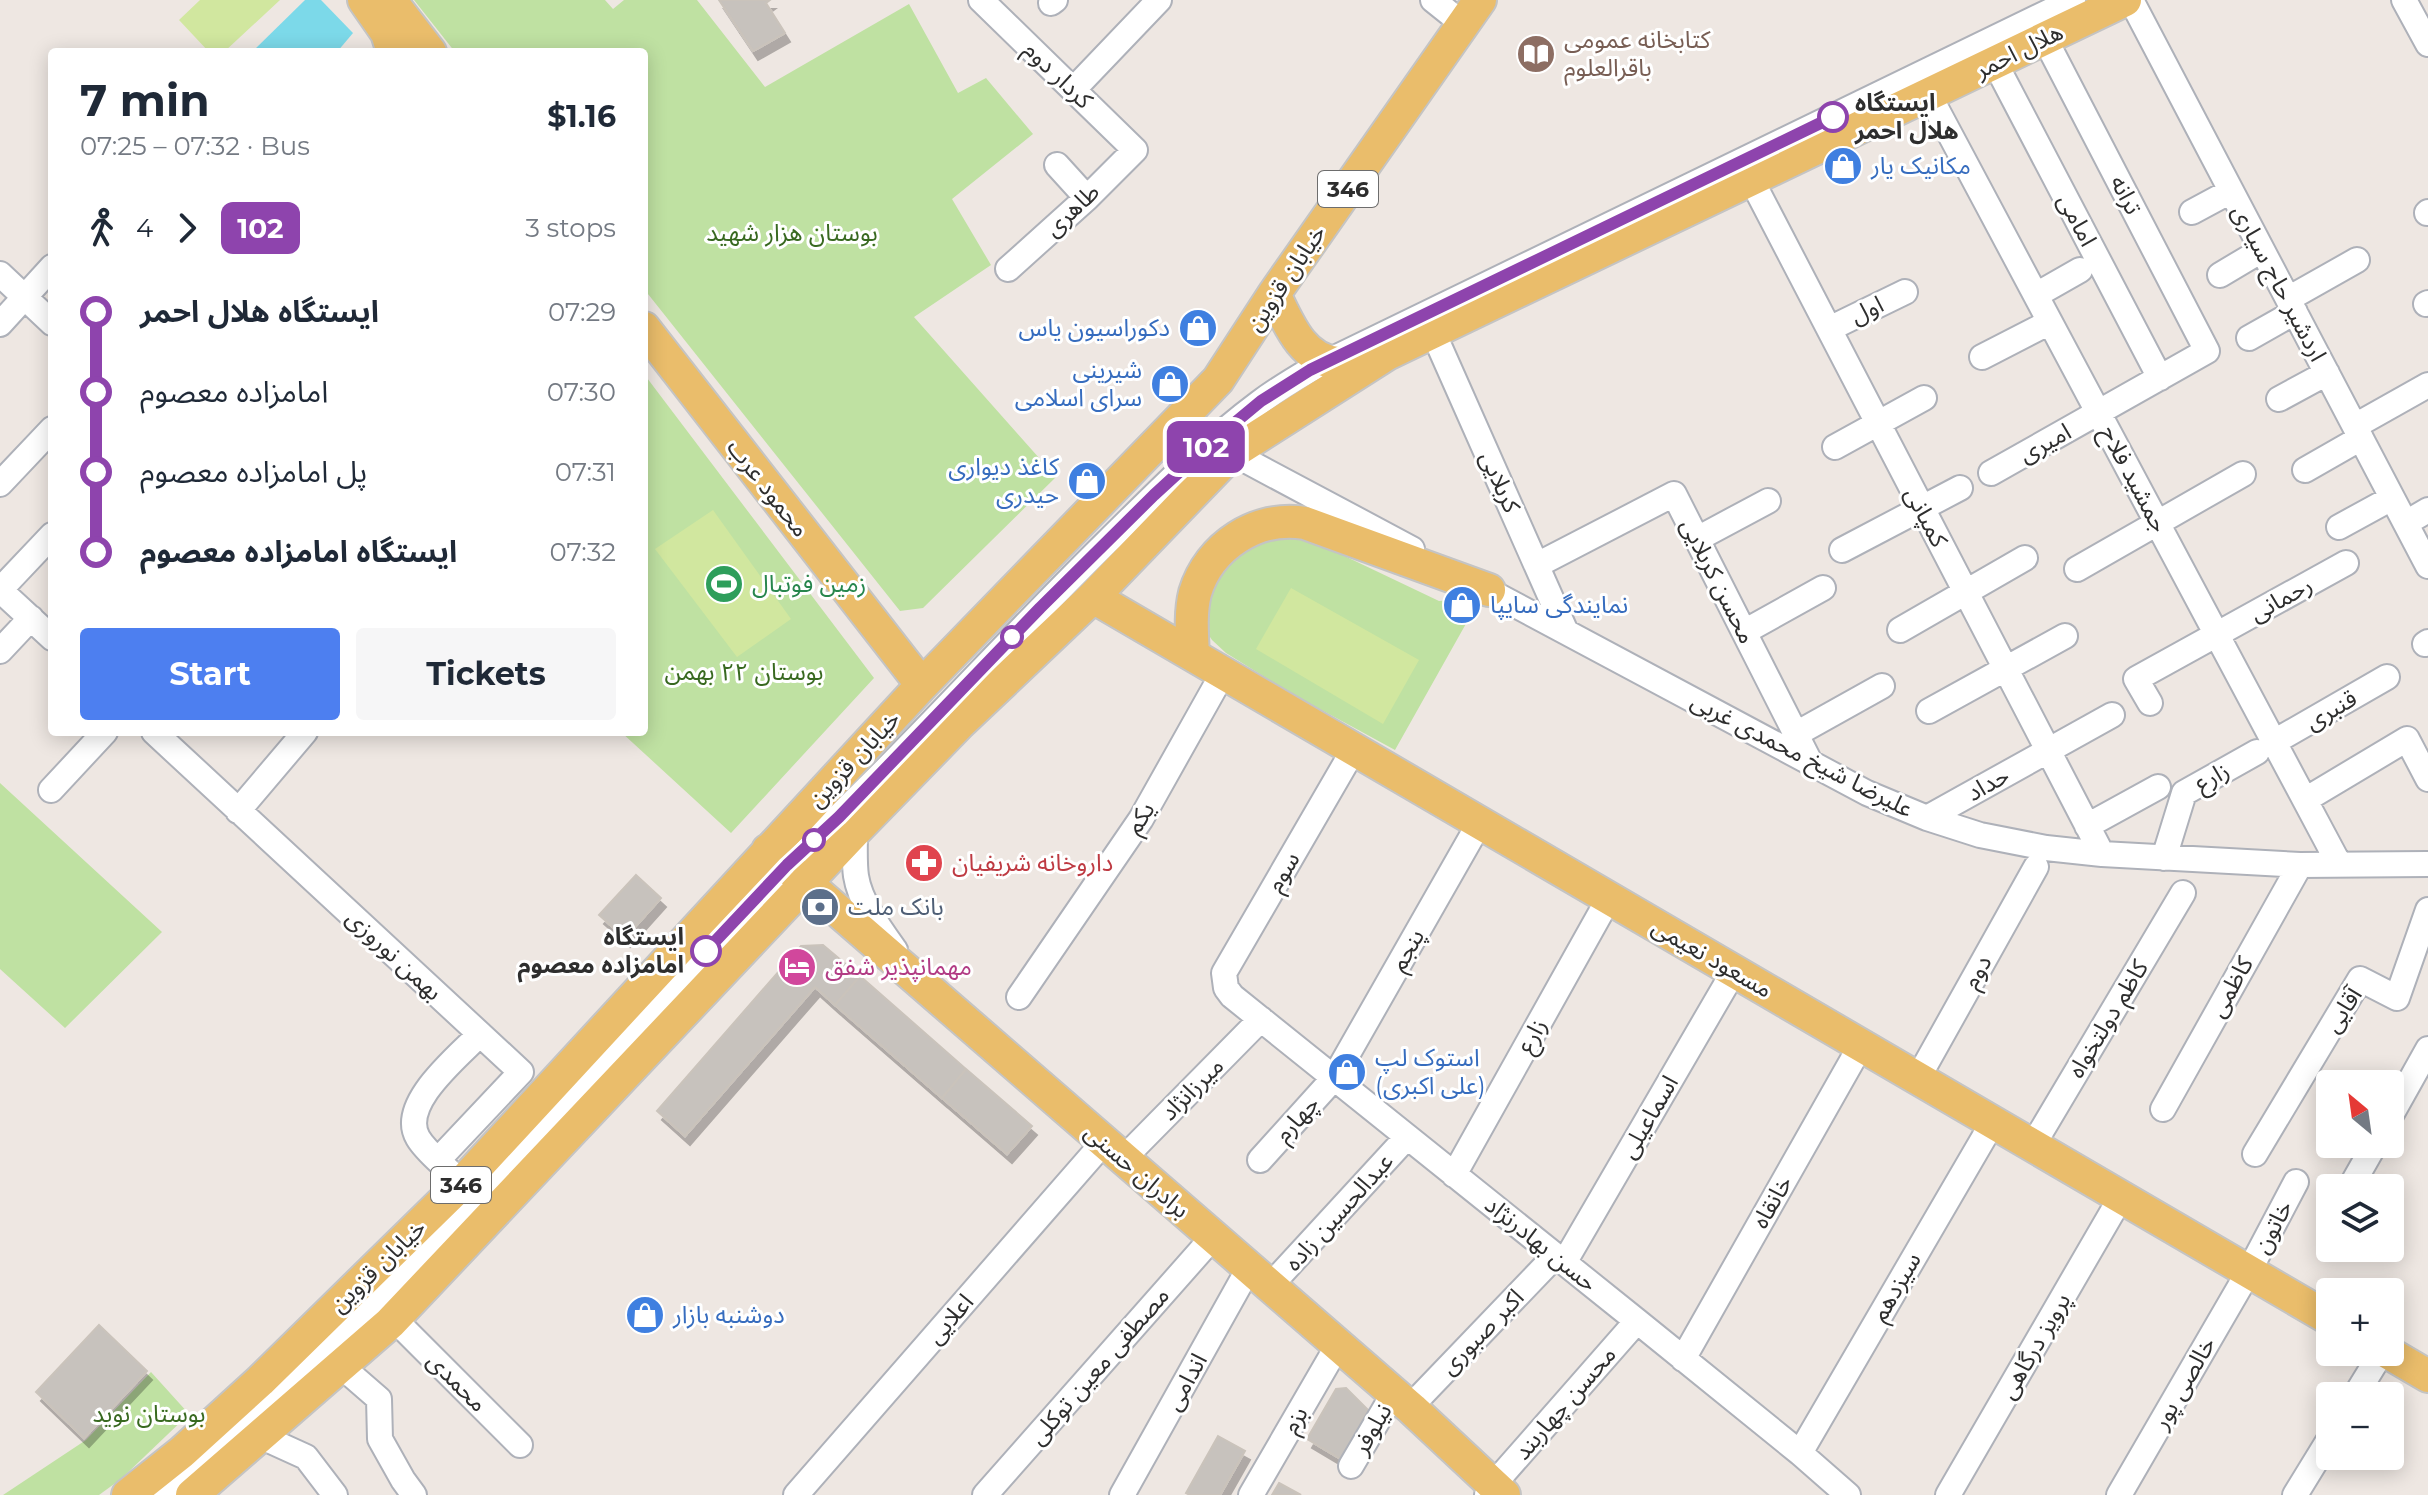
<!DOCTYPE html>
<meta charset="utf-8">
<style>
:root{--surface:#fff;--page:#f6f6f7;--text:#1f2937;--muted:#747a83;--accent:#4d7ff0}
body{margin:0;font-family:Montserrat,"Noto Sans Arabic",sans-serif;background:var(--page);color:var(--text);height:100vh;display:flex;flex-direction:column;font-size:30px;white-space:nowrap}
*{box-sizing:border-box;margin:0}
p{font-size:26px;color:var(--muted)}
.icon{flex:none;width:44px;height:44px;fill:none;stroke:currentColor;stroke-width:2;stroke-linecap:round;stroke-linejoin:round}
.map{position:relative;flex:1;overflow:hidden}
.side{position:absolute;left:48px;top:48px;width:600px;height:688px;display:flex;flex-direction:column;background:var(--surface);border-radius:8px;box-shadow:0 4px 20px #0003}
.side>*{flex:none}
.badge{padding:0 16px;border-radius:12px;font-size:28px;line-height:52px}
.needle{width:52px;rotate:331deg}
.controls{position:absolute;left:2316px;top:1070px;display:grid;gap:16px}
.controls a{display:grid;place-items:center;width:88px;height:88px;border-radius:8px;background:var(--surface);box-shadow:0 4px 20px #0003;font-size:40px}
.map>.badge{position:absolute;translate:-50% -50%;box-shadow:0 0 0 4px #fff}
.legs{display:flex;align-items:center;gap:12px;height:88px;padding:0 32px;font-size:26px}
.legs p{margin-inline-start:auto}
.head{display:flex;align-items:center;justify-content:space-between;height:136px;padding:0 32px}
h1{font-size:44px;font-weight:700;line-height:60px}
.cta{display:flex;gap:16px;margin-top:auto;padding:16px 32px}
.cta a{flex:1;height:92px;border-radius:8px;background:var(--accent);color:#fff;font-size:32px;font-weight:700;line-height:92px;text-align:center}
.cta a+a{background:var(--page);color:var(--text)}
ul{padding:0 32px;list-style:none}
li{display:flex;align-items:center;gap:28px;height:80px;font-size:30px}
li i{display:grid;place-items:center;width:12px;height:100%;margin:0 10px;background:currentColor}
li i::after{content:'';width:20px;height:20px;margin:-10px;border:6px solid;border-radius:50%;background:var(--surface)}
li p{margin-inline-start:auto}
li:first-child i{background:linear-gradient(#0000 50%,currentColor 0)}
li:last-child i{background:linear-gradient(currentColor 50%,#0000 0)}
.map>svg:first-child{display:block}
.green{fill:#bfe1a2}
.pitch{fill:#d1e79f}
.water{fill:#7cd9e9}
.building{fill:#c7c2bd;stroke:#cac3bb;stroke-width:2;filter:url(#shadow)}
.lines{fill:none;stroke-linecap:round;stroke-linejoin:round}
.minor-casing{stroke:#aeb1b9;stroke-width:28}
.major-casing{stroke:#c4c4c4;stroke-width:36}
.minor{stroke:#fff;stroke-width:24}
.major{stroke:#eabd6b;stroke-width:32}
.line-1-casing{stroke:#fff;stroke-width:18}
.line-1{stroke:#8e44ad;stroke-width:12}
.stop-1-dot{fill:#fff;stroke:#8e44ad;stroke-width:4}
.labels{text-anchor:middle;stroke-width:6;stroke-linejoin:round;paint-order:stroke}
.shield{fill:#fff;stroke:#6d6d6d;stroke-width:2}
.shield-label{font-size:22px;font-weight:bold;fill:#2e2e2e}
.education-label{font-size:24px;fill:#785e54;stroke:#fff;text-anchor:start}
.street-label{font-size:24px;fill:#2e2e2e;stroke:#fff}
.stop-label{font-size:24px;font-weight:bold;fill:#2e2e2e;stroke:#fff;text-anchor:start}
.shop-label{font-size:24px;fill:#366cbe;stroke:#fff;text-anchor:start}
.park-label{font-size:24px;fill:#386920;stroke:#fff}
.leisure-label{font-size:24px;fill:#27864d;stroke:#fff;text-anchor:start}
.health-label{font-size:24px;fill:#be3a42;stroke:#fff;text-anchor:start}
.service-label{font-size:24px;fill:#4e5e75;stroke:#fff;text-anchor:start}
.hotel-label{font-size:24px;fill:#b23c85;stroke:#fff;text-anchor:start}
</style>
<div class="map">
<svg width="2428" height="1495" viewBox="0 0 2428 1495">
<defs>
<filter id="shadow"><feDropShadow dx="5" dy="9" stdDeviation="0" flood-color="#0004"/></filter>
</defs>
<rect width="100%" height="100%" fill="#eee7e2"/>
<path class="green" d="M414,0h191l8,9 11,-9h73l68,87 144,-83 49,89 28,-15 47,56 -81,65 39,66 -77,52 142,160 -133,131 -23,3 -256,-322v-237h-189z
M644,374l230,304 -143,155 -110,-101h23z
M1290,530l149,71 42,-4 -86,153 -101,-55 -68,-42 -14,-13 -10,-15 2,-34 29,-41z
M0,783l162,149 -97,96 -65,-59z
M151,1372l38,42 -68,65 -22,16h-96l83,-55z"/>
<path class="pitch" d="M200,0h80l-56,52h-15l-30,-32z
M713,510l78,109 -54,38 -82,-108z
M1291,588l128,72 -36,64 -127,-75z"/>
<path class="water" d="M305,0h16l32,33 -16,19h-85z"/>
<path class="building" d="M719,0h51l-4,3 19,30 -32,18z
M636,875l25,23 -36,40 -26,-23z
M823,945l37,31 -25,29 -20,-18 -130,149 -28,-25 144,-165z
M860,976l106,93 -24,29 -107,-93z
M966,1069l66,57 -25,28 -65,-56z
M99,1325l48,46 -63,67 -48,-46z
M1346,1388l22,22 -27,49 -34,-20 29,-50z
M1218,1436l27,15 -25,44h-30l-4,-2z
M1279,1483l22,12h-29z"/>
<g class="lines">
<defs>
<path id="minor" d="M981,0l154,150 -48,48 -79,71
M1433,0l30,24
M2131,0l297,566
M2404,0l24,44
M1051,3l4,-3
M1995,63l165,315
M1073,90l86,-90
M1929,95l410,769
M1057,165l30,33
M1751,179l351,675
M2192,212l39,-21
M2427,213l1,-1
M0,274l52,49
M2220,275l42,-25
M2036,295l44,-25
M2288,299l69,-39
M2426,304l2,-1
M0,324l52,-57
M1829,329l76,-37
M1433,332l133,300
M2249,338l46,-26
M1982,357l68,-35
M2279,399l48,-26
M1183,416l49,37 180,96
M2355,426l73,-41
M1835,447l89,-49
M2305,470l56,-32
M1991,473l216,-122 -162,-312
M0,484l52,-55
M2406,523l22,-13
M2339,527l53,-29
M52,535l-52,55 52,48
M1697,539l71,-38
M1842,550l118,-62
M1537,565l137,-71 137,270
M2077,569l166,-95
M1476,584l391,209 60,25 53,17 66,13 56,6 198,11 128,-1
M1900,630l125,-72
M1744,632l79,-44
M2425,644l3,-2
M0,651l31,-33
M2150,703l-14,-24 210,-116
M1929,711l136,-75
M154,732l367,340 -83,88
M1796,734l86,-48
M2274,742l113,-65
M1354,749l-130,224 2,15 6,8 405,325 163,132 48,42
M51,790l54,-58
M2305,800l102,-61 21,40
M238,811l67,-79
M1927,818l185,-103
M2087,826l71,-39
M855,831c0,15 -1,31 1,45 4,26 24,53 39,74
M2164,858l20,-65 73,-41
M1019,997l122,-178 82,-146
M1918,1078l118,-211
M2163,1109l137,-244
M2390,1117l38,-68
M2033,1145l150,-252
M2255,1154l105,-175 37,19 31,-88
M1123,1159l138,-140
M1260,1160l74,-82 146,-256
M449,1171c-10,-10 -24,-21 -31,-33 -20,-34 41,-82 62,-104
M1454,1175l155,-277
M2350,1188l25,-44
M1564,1263l170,-292
M1270,1286l137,-149
M394,1319l126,126
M1683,1359l178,-314
M341,1366l38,33 1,40 23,41 11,15
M2355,1396l27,-44
M1412,1409l1,-5 142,-148
M262,1437l44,20 29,38
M1800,1453l193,-331
M1351,1466l43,-73
M160,1495l49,-40 180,-167 398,-423c112,-102 212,-217 320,-323 49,-48 97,-98 152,-139 16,-12 34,-23 51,-33l763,-370
M796,1495l308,-353
M985,1495l228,-258
M1122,1495l127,-227
M1251,1495l87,-150
M1487,1495l6,-10 144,-164
M1948,1495l173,-298
M2119,1495l130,-224 47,-89
M2295,1495l35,-57"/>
<path id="major" d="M364,0l23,33 6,19
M390,0l40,52
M1274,294c14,28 27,65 63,69 11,1 27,-4 38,-6
M644,328l278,357
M1093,597l1237,722
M1193,655c-1,-20 -3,-42 2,-62 14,-47 62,-78 110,-70l184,67
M768,850l644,559 92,86
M2387,1352l41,24
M128,1495l54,-43 78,-71 202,-198 460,-498 296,-305 56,-86 206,-294
M192,1495l198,-172 465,-492 104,-107 134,-127 139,-144 155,-99 738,-354"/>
</defs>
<use href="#minor" class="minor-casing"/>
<use href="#major" class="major-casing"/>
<use href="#minor" class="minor"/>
<use href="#major" class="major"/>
</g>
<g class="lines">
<defs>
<path id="line-1" d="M706,951l81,-86 52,-48 201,-209 114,-113 60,-55 47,-39 49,-31 523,-253"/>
</defs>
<use href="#line-1" class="line-1-casing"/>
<use href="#line-1" class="line-1"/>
</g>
<defs>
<symbol id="library-disc" viewBox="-11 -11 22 22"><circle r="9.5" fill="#8d6e63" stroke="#fff"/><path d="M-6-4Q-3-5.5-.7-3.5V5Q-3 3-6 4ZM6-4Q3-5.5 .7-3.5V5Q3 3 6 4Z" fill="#fff"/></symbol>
<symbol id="shop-disc" viewBox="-11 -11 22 22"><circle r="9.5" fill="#3f7fe0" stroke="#fff"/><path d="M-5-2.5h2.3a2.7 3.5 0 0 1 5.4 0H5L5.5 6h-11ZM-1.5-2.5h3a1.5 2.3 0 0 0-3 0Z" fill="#fff"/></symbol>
<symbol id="stadium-disc" viewBox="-11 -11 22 22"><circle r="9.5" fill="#2e9e5b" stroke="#fff"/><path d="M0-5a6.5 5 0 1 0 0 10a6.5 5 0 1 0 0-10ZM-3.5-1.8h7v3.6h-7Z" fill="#fff"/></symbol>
<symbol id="pharmacy-disc" viewBox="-11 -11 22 22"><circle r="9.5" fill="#e0444e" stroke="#fff"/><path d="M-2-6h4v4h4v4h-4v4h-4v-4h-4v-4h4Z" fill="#fff"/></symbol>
<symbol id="bank-disc" viewBox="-11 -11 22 22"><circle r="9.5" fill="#5c6f8a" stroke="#fff"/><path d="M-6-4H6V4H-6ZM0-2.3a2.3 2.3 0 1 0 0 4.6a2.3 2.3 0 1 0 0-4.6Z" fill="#fff"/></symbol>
<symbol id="hotel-disc" viewBox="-11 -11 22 22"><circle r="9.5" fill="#d1479c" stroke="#fff"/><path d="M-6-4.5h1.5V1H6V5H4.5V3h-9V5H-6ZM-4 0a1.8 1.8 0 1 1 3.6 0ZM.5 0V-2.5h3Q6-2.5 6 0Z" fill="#fff"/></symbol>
</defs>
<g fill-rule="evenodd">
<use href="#library-disc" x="1514" y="32" width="44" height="44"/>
<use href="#shop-disc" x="1821" y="144" width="44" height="44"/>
<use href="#shop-disc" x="1176" y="306" width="44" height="44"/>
<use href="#shop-disc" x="1148" y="362" width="44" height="44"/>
<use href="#shop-disc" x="1065" y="459" width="44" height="44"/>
<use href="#stadium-disc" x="702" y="562" width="44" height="44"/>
<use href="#shop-disc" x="1440" y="583" width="44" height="44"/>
<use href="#pharmacy-disc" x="902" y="841" width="44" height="44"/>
<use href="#bank-disc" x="798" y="885" width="44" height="44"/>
<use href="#hotel-disc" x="775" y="945" width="44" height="44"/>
<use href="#shop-disc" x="1325" y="1050" width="44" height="44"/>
<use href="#shop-disc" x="623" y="1293" width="44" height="44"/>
</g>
<g class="stop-1-dot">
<circle cx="1833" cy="117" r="14"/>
<circle cx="1012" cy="637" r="10"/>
<circle cx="814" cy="840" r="10"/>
<circle cx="706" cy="951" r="14"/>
</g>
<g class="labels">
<g class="shield">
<rect x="1318" y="171" width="60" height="36" rx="6"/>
<rect x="431" y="1167" width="60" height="36" rx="6"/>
</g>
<g class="shield-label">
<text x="1348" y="197">346</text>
<text x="461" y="1193">346</text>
</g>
<g class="education-label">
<text x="1564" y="48">کتابخانه عمومی<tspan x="1564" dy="28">باقرالعلوم</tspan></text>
</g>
<g class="street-label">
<text transform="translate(2019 51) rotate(-26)" y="8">هلال احمر</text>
<text transform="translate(1058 75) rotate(44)" y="8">کردار دوم</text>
<text transform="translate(2126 195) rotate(63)" y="8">ترانه</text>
<text transform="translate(1072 210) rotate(-43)" y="8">طاهری</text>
<text transform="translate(2077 220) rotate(62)" y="8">امامی</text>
<text transform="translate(1286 278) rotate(-56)" y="8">خیابان قزوین</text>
<text transform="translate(2279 283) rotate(62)" y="8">اردشیر حاج سیاری</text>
<text transform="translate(1867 310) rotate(-26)" y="8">اول</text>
<text transform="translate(2045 443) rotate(-29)" y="8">امیری</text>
<text transform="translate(2134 479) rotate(62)" y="8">جمشید فلاح</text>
<text transform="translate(1500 482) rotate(66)" y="8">کربلایی</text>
<text transform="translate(768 488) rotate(52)" y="8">محمود عرب</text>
<text transform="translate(1926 517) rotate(62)" y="8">کمپانی</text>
<text transform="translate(1718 581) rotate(63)" y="8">محسن کربلایی</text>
<text transform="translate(2281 599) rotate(-29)" y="8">رحمانی</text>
<text transform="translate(2331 710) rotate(-30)" y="8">قنبری</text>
<text transform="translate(1802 755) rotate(27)" y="8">علیرضا شیخ محمدی غربی</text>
<text transform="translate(854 759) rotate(-47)" y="8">خیابان قزوین</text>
<text transform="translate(2212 777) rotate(-29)" y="8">زارع</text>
<text transform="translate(1988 784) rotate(-29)" y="8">حداد</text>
<text transform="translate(1140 818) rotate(-58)" y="8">یکم</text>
<text transform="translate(1283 872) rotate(-60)" y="8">سوم</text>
<text transform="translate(1407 950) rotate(-60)" y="8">پنجم</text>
<text transform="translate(394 955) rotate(43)" y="8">بهمن نوروزی</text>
<text transform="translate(1712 958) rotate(30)" y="8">مسعود نعیمی</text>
<text transform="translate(1977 972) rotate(-61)" y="8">دوم</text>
<text transform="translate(2231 987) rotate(-61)" y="8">کاظمی</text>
<text transform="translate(2343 1010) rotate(-57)" y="8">آقایی</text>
<text transform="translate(2108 1019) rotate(-59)" y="8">کاظم دولتخواه</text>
<text transform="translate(1532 1036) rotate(-61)" y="8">زارع</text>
<text transform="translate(1192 1089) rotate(-45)" y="8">ميرزانژاد</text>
<text transform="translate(1649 1117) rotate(-60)" y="8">اسماعیلی</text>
<text transform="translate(1297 1119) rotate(-48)" y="8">چهارم</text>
<text transform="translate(1137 1171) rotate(41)" y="8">برادران حسنی</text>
<text transform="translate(1772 1202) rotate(-60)" y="8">خانقاه</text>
<text transform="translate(1339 1212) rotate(-48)" y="8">عبدالحسین زاده</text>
<text transform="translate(2273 1227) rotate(-62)" y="8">خاتون</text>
<text transform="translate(1541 1244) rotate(39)" y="8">حسن بهادرنژاد</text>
<text transform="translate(378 1266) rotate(-44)" y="8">خیابان قزوین</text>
<text transform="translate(1896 1287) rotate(-60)" y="8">سیزدهم</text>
<text transform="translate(950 1319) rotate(-49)" y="8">اعلایی</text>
<text transform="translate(1482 1332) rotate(-46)" y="8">اکبر صبوری</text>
<text transform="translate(2035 1346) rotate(-60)" y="8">پرویز درگاهی</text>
<text transform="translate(1099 1366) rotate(-49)" y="8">مصطفی معین توکلی</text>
<text transform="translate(457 1382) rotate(45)" y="8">محمدی</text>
<text transform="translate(1186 1382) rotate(-61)" y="8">اندامی</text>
<text transform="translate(2184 1383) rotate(-60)" y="8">خالصی پور</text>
<text transform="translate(1565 1403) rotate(-49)" y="8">محسن چهاربند</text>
<text transform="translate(1295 1420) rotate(-60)" y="8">بزم</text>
<text transform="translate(1372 1429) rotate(-60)" y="8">نیلوفر</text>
</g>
<g class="stop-label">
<text x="1855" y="111">ایستگاه<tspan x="1855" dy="28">هلال احمر</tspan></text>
<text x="684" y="945" text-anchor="end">ایستگاه<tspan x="684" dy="28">امامزاده معصوم</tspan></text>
</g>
<g class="shop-label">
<text x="1871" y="174">مکانیک یار</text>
<text x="1170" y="336" text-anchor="end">دکوراسیون یاس</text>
<text x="1142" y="378" text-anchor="end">شیرینی<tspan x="1142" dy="28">سرای اسلامی</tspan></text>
<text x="1059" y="475" text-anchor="end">کاغذ دیواری<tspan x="1059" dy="28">حیدری</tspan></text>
<text x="1490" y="613">نمایندگی سایپا</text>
<text x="1375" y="1066">استوک لپ<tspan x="1375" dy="28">(علی اکبری)</tspan></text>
<text x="673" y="1323">دوشنبه بازار</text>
</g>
<g class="park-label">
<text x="792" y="241">بوستان هزار شهید</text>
<text x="744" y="680">بوستان ۲۲ بهمن</text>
<text x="149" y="1422">بوستان نوید</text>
</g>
<g class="leisure-label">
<text x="752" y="592">زمین فوتبال</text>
</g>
<g class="health-label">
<text x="952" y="871">داروخانه شریفیان</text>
</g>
<g class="service-label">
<text x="848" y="915">بانک ملت</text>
</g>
<g class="hotel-label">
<text x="825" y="975">مهمانپذیر شفق</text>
</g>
</g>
</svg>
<div class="controls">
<a><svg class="needle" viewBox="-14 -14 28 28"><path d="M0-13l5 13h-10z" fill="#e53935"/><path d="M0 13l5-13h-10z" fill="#747a83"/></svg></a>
<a><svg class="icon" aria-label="layers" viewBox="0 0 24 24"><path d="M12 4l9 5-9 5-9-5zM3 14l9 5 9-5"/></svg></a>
<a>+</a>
<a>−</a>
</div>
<b class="badge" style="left:1206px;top:447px;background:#8e44ad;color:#fff">102</b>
<section class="side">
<div class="head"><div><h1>7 min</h1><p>07:25 – 07:32 · Bus</p></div><b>$1.16</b></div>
<div class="legs"><svg class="icon" aria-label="walk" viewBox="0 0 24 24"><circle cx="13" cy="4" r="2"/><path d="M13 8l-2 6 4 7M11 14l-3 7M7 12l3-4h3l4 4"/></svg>4<svg class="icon" aria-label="forward" viewBox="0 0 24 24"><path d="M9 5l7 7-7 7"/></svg><b class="badge" style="background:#8e44ad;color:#fff">102</b><p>3 stops</p></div>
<ul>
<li><i style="color:#8e44ad"></i><b>ایستگاه هلال احمر</b><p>07:29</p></li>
<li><i style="color:#8e44ad"></i><span>امامزاده معصوم</span><p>07:30</p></li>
<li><i style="color:#8e44ad"></i><span>پل امامزاده معصوم</span><p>07:31</p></li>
<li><i style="color:#8e44ad"></i><b>ایستگاه امامزاده معصوم</b><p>07:32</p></li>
</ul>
<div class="cta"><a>Start</a><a>Tickets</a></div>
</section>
</div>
